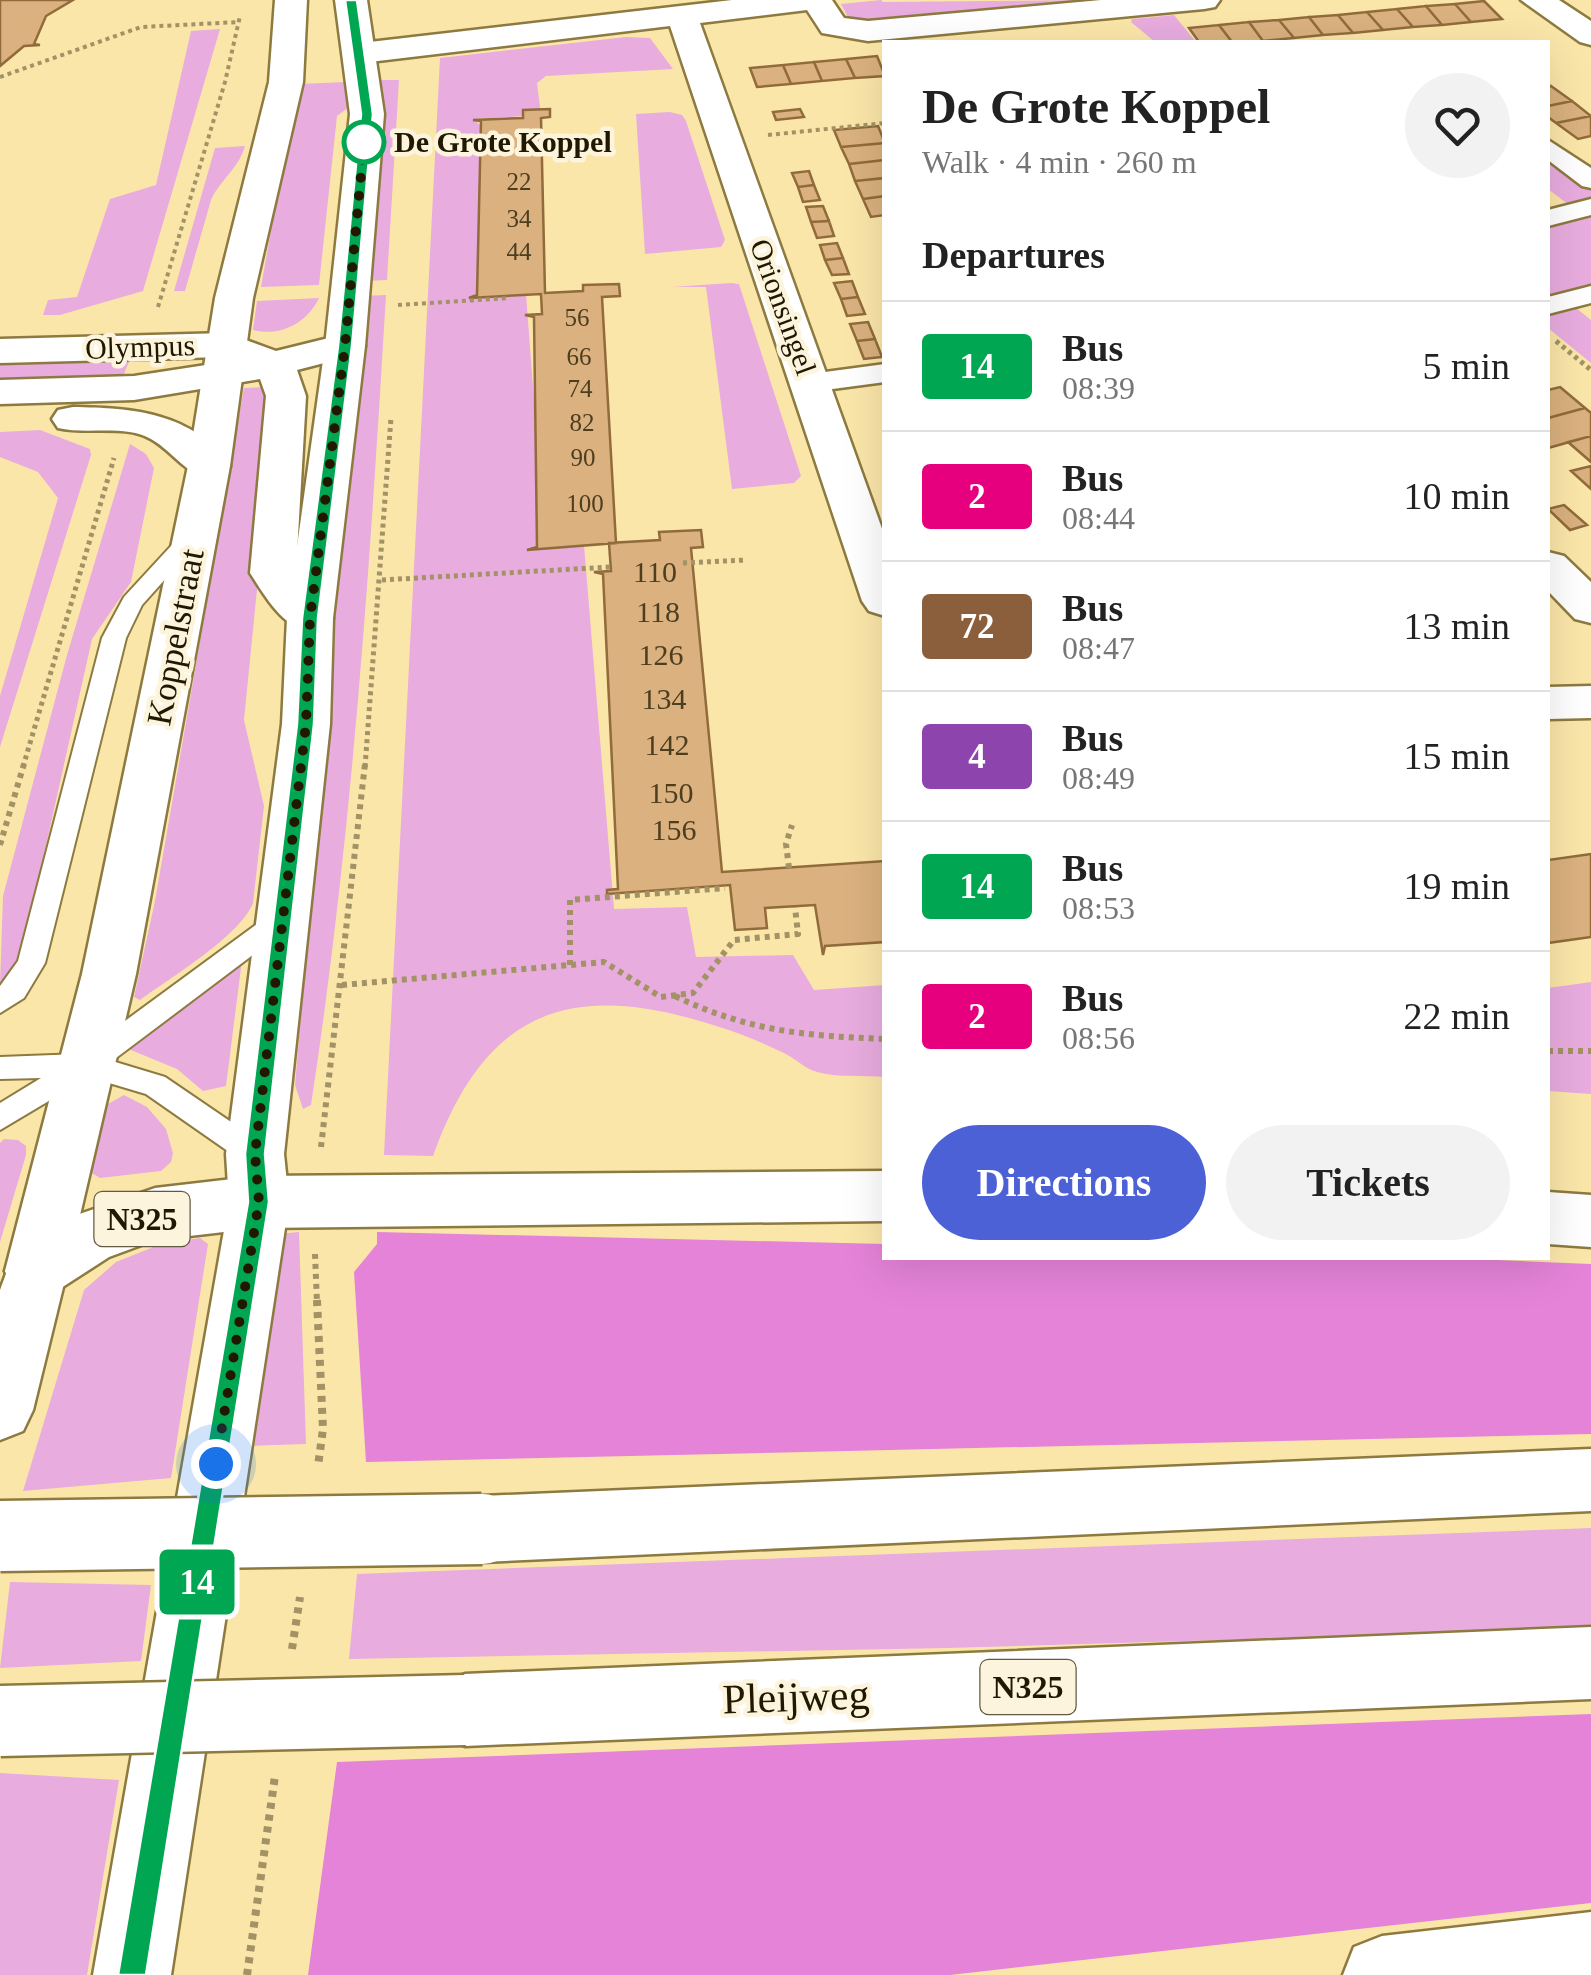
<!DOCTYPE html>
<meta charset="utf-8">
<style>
:root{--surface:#fff;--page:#f2f2f2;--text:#222;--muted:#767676;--line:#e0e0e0;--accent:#4d61d6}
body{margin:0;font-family:Georgia,serif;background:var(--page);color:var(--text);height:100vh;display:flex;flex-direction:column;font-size:38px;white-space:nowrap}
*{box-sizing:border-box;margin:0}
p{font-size:32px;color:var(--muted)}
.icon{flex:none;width:55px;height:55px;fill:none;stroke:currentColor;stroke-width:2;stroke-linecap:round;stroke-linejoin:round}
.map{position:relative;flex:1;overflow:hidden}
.panel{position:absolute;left:882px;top:40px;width:668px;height:1220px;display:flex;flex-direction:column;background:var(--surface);border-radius:0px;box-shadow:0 10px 40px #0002}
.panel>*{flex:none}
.badge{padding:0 20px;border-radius:8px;font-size:35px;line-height:65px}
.you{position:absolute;width:50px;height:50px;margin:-25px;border:8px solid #fff;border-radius:50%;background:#1a73e8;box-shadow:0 0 0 15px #1a73e833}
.map>.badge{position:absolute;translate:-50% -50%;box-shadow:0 0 0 5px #fff}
h2{padding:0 40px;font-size:38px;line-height:90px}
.round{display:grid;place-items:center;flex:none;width:105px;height:105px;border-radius:52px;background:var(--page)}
.overview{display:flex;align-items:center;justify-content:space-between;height:170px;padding:0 40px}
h1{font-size:48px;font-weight:700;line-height:75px}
.cta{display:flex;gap:20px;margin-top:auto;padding:20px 40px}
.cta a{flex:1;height:115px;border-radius:60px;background:var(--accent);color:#fff;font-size:40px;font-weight:700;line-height:115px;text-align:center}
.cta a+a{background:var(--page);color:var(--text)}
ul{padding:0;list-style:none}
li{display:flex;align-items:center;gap:30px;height:130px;padding:0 40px;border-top:2px solid var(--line)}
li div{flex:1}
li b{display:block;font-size:38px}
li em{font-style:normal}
li .badge{min-width:110px;font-weight:700;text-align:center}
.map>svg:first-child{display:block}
.green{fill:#e8acdf}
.forest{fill:#e583d9}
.building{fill:#dab17f;stroke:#916b3b;stroke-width:2.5}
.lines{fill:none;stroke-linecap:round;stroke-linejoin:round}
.service-casing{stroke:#8d7a40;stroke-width:4}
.pedestrian-casing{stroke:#8d7a40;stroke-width:5}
.minor-casing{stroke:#8d7a40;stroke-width:5}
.tertiary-casing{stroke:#8d7a40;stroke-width:5}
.secondary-casing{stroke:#8d7a40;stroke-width:5}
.trunk-casing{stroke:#8d7a40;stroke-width:5}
.path-far3{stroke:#a29265;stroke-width:4;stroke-dasharray:4 4;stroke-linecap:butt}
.path-far2{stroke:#a29265;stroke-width:5;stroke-dasharray:4 4;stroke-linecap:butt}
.path-far1{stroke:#a29265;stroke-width:6;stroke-dasharray:5 5;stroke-linecap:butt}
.path{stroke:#a29265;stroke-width:8;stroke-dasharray:6 6;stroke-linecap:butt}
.service{fill:#fff;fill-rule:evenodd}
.pedestrian{fill:#fff;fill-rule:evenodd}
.minor{fill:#fff;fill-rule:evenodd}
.tertiary{fill:#fff;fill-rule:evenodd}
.secondary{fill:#fff;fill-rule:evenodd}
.trunk{fill:#fff;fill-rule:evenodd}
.trunk-bridge-casing{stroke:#8d7a40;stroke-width:75;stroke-linecap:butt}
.trunk-bridge{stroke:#fff;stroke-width:70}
.line{fill:#00a651;stroke:#fff;stroke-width:2.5}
.walk{stroke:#201801;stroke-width:10;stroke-dasharray:0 18}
.stop-dot{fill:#fff;stroke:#00a651;stroke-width:5}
.labels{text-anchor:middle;stroke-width:9;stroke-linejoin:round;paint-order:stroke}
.far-number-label{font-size:25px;fill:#4e3e20}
.far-stop-label{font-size:30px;font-weight:bold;fill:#201801;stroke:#fcf4dc;text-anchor:start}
.far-street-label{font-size:30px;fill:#201801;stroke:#fcf4dc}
.number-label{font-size:30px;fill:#4e3e20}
.shield{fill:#fcf4dc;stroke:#625a43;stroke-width:2.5}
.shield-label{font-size:32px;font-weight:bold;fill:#201801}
.street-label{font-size:35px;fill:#201801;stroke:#fcf4dc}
.near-street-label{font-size:42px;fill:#201801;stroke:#fcf4dc}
</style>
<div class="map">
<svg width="1591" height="1975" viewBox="0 0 1591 1975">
<rect width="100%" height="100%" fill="#fbe6a9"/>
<path class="green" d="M881,0l2,2 212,-2 -236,20 -11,-3 -7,-13z
M1174,15l22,27h-41l-24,-20 1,-3z
M220,29l-77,262 -83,24h-17l5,-15 29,-3 33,-98 46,-14 35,-154z
M626,37l24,1 23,31 -127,7 -9,7 4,32 -67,4 7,7 45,168 18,239h39l31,376 73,-2 9,50 97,-2 21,35 71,-5v92c-21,-2 -48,1 -68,-5 -12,-3 -22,-14 -33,-19 -23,-11 -47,-21 -71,-28 -144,-46 -228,-14 -280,131l-49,-1 56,-1097z
M378,80h21l-12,200 -23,1z
M347,82l2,25 -12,9 -18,169 -58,2 36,-203z
M670,112l12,3 4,6 39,119 -4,7 -76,7 -9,-140z
M245,146c-6,22 -25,34 -34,54l-26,91h-11l41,-143z
M1548,152l43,31v17l-22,5 -21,-16z
M1591,212v74l-43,11v-74z
M731,283l8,1 62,192 -7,7 -62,6 -26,-202h-33z
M386,295c-16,271 -34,542 -75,810l-8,4 -8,-24 67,-789z
M319,298c-12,25 -38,39 -66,32l4,-29z
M1570,303l21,17v43l-43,-35v-19z
M131,357l-10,24 -121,2v-18z
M270,387l-5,122 -21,211 20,86 -11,97c-13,33 -83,75 -113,97l-6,-3 21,-96 89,-513z
M40,430l50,19 1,6 -91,292v-51l58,-198 -20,-26 -38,-15v-25z
M130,444l16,10 8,14 -23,114 -39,57 -70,314 -22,31 3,-88 64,-241z
M242,960l-16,126 -23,5 -26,-22 -51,-21z
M1591,982v112l-43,-3v-103z
M124,1095l23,12 19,22 7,24 -2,9 -10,9 -61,7 -10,-6 18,-68z
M4,1139l14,1 8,6v9l-26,87v-99z
M299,1232l7,212 -60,2 32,-212z
M200,1238l8,6 -37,234 -148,13 61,-201 32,-28 45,-18z
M1591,1528v101l-644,19 -598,11 8,-85z
M10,1582l141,3 -10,76 -141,7z
M0,1773l119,7 -32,195h-87z"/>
<path class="forest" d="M377,1232l508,12v14h566l140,6v170l-1225,28 -12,-190 23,-28z
M1591,1714v189l-641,72h-642l29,-213z"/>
<path class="building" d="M0,0h73l-27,16 -12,28 6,1 -16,1 -24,20z
M1484,1l18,18 -31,3 -16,-18z
M1455,4l16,18 -29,3 -16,-19z
M1426,6l16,19 -29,2 -16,-18z
M1397,9l16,18 -30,3 -16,-18z
M1367,12l16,18 -30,3 -15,-18z
M1338,15l15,18 -30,2 -14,-18z
M1309,17l14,18 -29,3 -15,-18z
M1279,20l15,18 -31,3 -14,-19z
M1249,22l14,19 -31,1 -13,-17z
M1219,25l13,17h-33l-10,-14z
M877,56l8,20 -30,2 -9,-19z
M846,59l9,19 -33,3 -8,-19z
M814,62l8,19 -31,3 -8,-19z
M783,65l8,19 -34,3 -7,-19z
M1551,86l21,15 -24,5v-19z
M1572,101l19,15 -35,7 -8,-6v-11z
M550,109v8l-9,1 4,175 38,-2v-6l36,-1 1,12 -18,1 14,246 -89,7 10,-3 -3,-230 -9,-2 17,-1 -1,-20 -72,4 8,-3 4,-174 -8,-1 50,-2v-8z
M800,109l4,8 -28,3 -3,-8z
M1591,116v20l-13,3 -22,-16z
M878,126l7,17 -44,4 -7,-17z
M885,143v17l-36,4 -8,-17z
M885,160v18l-30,3 -6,-17z
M809,171l5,14 -16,2 -6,-14z
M885,178v18l-22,3 -8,-18z
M814,185l6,15 -17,2 -5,-15z
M885,196v19l-14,2 -8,-18z
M823,206l6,15 -18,1 -5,-15z
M829,221l5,15 -17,2 -6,-16z
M837,243l6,15 -18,2 -5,-15z
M843,258l6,16 -17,1 -7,-15z
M852,281l6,16 -17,2 -7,-16z
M858,297l7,17 -18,2 -6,-17z
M868,322l7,17 -18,2 -7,-17z
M875,339l7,18 -18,2 -7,-18z
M1560,387l25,21 -37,10v-28z
M1585,408l6,5v23l-43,12v-30z
M1591,436v26l-23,-20z
M1591,466v23l-20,-18z
M1564,505l23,20 -17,5 -22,-21z
M701,530l2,17 -12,1 31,324 163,-11v81l-60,4 -2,9 -8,-50 -50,3 2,20 -32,2 -5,-45 -123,9v-4l11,-1 -15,-315 -9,-2 17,-1 -2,-28 51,-3 -1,-8z
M1591,854v83l-43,6v-83z"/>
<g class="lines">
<defs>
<path id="service" d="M191,531l11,7 -60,67 -16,33 -81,325 -21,35 -24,15v-27l18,-25 84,-323 22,-41 59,-64z
M281,910l9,3 4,7 -4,7 -178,134 53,16 100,68 5,9 -5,9 -10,3 -10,-3 -99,-69 -57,-17 -89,53v-27l41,-25 -41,1v-22l80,-3 192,-141z"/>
<path id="pedestrian" d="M1548,140l43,28v20l-9,-2 -34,-26z
M1591,199v16l-43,11v-16z
M1591,286v17l-43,11v-17z
M885,364v18l-75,10 -10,-3 -5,-6 5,-6 10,-3z"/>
<path id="minor" d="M732,0h100l12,18 24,3 233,-21h119l-5,7 -11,2 -336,32 -46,-8 -15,-23 -107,13 185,514v79l-16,-5 -7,-10 -192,-575 -309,37 -12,-3 -4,-7 4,-7 12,-3z
M1521,0h38l32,21v24l-11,-3z
M227,333l49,18 69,-17 14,4 6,8 -6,8 -62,16 9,26 -10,175 37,47 -7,11c-37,10 -57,-27 -76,-56l16,-177 -6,-17 -126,21 -134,4v-24l134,-4 98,-15 -10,-4 -222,6v-24z
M73,407c59,1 120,5 157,59l-6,9c-35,9 -45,-20 -73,-36 -26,-15 -64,-4 -93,-11l-6,-9 6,-9z
M1548,552l16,4 27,26v41l-16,-4 -27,-28z
M1591,686v32l-43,1v-32z"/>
<path id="tertiary" d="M275,0h32l-4,82 -50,216 -23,168 -94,508 -69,297 -9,19 -22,8 -22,-8 -9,-19 77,-297 106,-508 27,-168 54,-216z
M335,0h32l17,114 -19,232 -32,272 -3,106 -46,430 5,48 -118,773h-78l136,-773 -3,-48 56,-430 5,-106 38,-272 25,-232z"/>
<path id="secondary" d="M36,1244l22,8 9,19 -34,139 -10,21 -23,9v-150l14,-38z"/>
<path id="trunk" d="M885,1171v50l-626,7 -104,12 -46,17 -51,33 -22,8 -22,-8 -9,-19 9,-19 51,-33 90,-31 104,-12z
M1548,1192l43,3v52l-43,-3z
M1591,1449v62l-1109,51 -24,-10 -10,-23 10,-23 24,-10z
M1591,1627v72l-1126,47 -26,-10 -10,-26 10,-26 26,-10z
M1591,1912v63h-248l11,-28 28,-11z"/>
</defs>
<use href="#service" class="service-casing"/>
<use href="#pedestrian" class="pedestrian-casing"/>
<use href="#minor" class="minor-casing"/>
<use href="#tertiary" class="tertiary-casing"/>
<use href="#secondary" class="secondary-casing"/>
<use href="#trunk" class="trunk-casing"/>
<path class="path-far3" d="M0,77l141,-50 98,-5
M768,135l117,-12
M398,305l111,-7
M158,307l67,-225 15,-66"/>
<path class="path-far2" d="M1556,341l35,29
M683,563l63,-3
M382,580l228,-13
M23,767l91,-309
M365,767l26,-349"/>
<path class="path-far1" d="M0,845l24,-81
M789,868l-3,-24 6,-19
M570,965v-65l155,-12
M342,985l262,-23 57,35 32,-4 41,-53 64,-6 -3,-27
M675,996c72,35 131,40 210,43
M1548,1051h43
M321,1147l44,-383
M315,1254l2,49"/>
<path class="path" d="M317,1300l6,129 -5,37
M292,1649l8,-52
M247,1975l28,-199"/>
<use href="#service" class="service"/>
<use href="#pedestrian" class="pedestrian"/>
<use href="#minor" class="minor"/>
<use href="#tertiary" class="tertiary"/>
<use href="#secondary" class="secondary"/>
<use href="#trunk" class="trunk"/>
<defs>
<path id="trunk-bridge" d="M0,1536l482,-7
M0,1721l465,-11"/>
</defs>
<use href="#trunk-bridge" class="trunk-bridge-casing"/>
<use href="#trunk-bridge" class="trunk-bridge"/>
</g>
<path class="line" d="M345,0h12l16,114 -21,232 -34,272 -4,106 -49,430 4,48 -123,773h-28l130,-773 -3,-48 52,-430 5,-106 36,-272 23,-232z"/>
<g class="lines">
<path class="walk" d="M216,1464l43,-262 -4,-48 51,-430 4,-106 35,-272 19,-204"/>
</g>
<circle class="stop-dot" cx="364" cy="142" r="20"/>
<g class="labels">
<g class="far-number-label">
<text x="519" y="190">22</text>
<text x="519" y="227">34</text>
<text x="519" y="260">44</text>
<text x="577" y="326">56</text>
<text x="579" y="365">66</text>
<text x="580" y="397">74</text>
<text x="582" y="431">82</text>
<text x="583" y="466">90</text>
<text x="585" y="512">100</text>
</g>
<g class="far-stop-label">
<text x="394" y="152">De Grote Koppel</text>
</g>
<g class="far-street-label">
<text transform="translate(783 307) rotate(70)" y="10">Orionsingel</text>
<text transform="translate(140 347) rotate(-2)" y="10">Olympus</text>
</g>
<g class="number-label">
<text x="655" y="582">110</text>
<text x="658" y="622">118</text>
<text x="661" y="665">126</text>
<text x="664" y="709">134</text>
<text x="667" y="755">142</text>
<text x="671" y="803">150</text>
<text x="674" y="840">156</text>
</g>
<g class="shield">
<rect x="94.5" y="1192" width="95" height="54" rx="8"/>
<rect x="980.5" y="1660" width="95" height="54" rx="8"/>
</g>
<g class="shield-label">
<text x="142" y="1230">N325</text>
<text x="1028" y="1698">N325</text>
</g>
<g class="street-label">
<text transform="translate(175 637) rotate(-79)" y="12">Koppelstraat</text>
</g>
<g class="near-street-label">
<text transform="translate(796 1696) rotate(-2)" y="15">Pleijweg</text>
</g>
</g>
</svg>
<div class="you" style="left:216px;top:1464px"></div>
<b class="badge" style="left:197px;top:1582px;background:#00a651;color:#fff">14</b>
<section class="panel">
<div class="overview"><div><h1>De Grote Koppel</h1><p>Walk · 4 min · 260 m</p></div><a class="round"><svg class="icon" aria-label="heart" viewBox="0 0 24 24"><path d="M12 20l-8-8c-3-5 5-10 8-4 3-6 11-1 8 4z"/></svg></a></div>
<h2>Departures</h2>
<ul>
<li><span class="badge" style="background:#00a651;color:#fff">14</span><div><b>Bus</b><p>08:39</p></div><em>5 min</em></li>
<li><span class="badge" style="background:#e6007e;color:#fff">2</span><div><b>Bus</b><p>08:44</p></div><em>10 min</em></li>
<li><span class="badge" style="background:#8b5e3c;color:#fff">72</span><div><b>Bus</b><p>08:47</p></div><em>13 min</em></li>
<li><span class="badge" style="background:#8e44ad;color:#fff">4</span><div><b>Bus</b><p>08:49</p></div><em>15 min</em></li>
<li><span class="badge" style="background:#00a651;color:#fff">14</span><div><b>Bus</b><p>08:53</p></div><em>19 min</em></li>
<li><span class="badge" style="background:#e6007e;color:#fff">2</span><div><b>Bus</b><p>08:56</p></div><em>22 min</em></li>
</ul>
<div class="cta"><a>Directions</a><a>Tickets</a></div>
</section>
</div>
